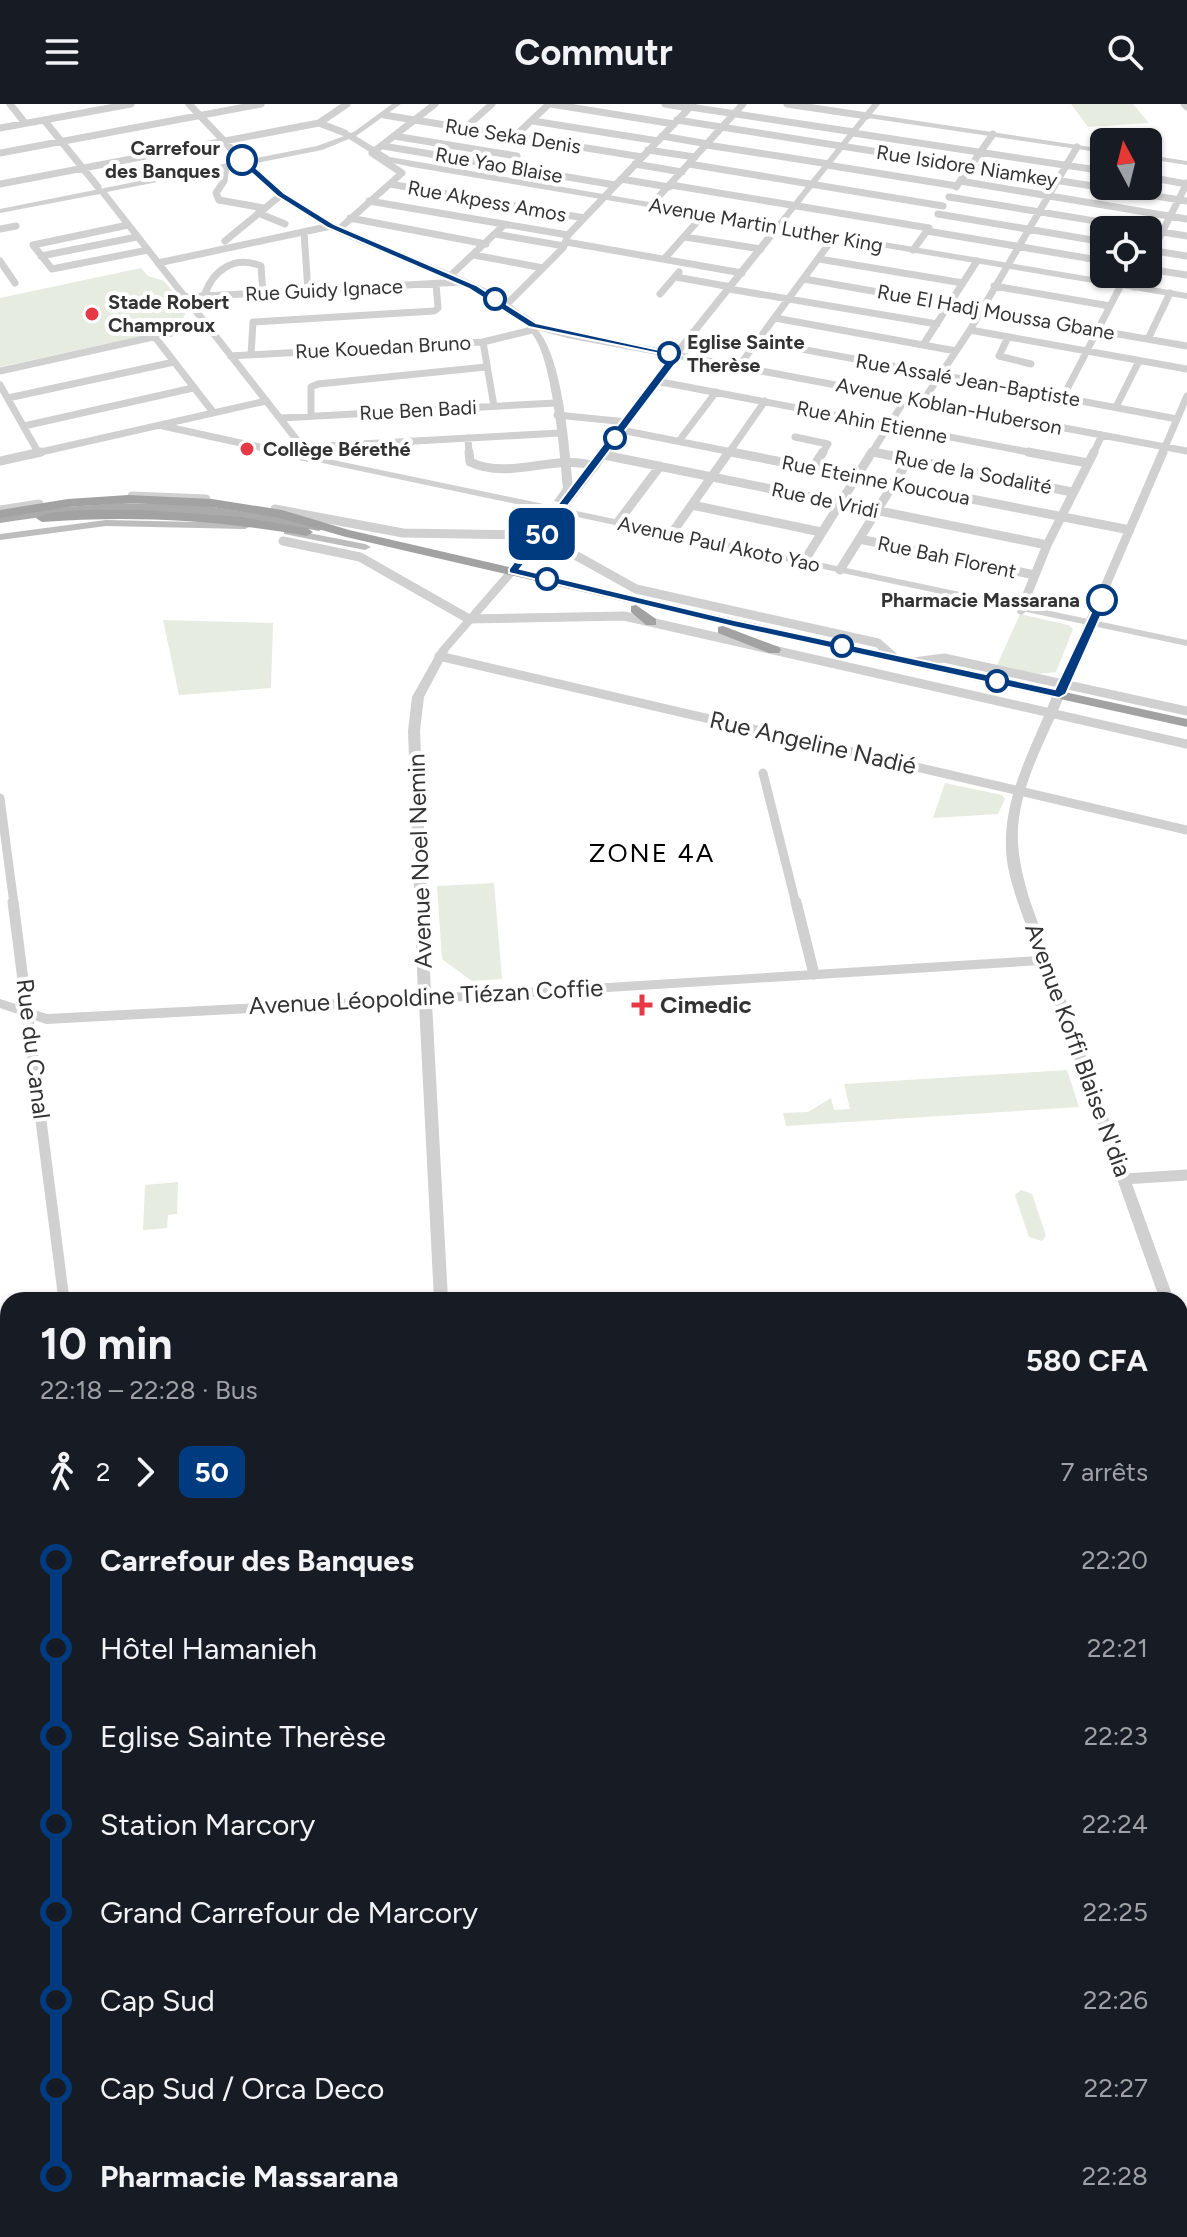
<!DOCTYPE html>
<html lang="fr">
<meta charset="utf-8">
<style>
:root{--surface:#171b24;--page:#20242c;--text:#f1f3f6;--muted:#9ea1a6}
body{margin:0;font-family:Figtree,sans-serif;background:var(--page);color:var(--text);height:100vh;display:flex;flex-direction:column;font-size:30px;white-space:nowrap}
*{box-sizing:border-box;margin:0}
p{font-size:26px;color:var(--muted)}
.icon{flex:none;width:44px;height:44px;fill:none;stroke:currentColor;stroke-width:2;stroke-linecap:round;stroke-linejoin:round}
.map{position:relative;flex:1;overflow:hidden}
.drawer{position:absolute;left:0px;top:1188px;width:1188px;height:946px;display:flex;flex-direction:column;background:var(--surface);border-radius:24px 24px 0 0;box-shadow:0 2px 6px #0004}
.drawer>*{flex:none}
.badge{padding:0 16px;border-radius:12px;font-size:28px;line-height:52px}
.needle{width:52px;rotate:353deg}
.fabs{position:absolute;left:1090px;top:24px;display:grid;gap:16px}
.fabs a{display:grid;place-items:center;width:72px;height:72px;border-radius:12px;background:var(--surface);box-shadow:0 2px 6px #0004;font-size:40px}
.map>.badge{position:absolute;translate:-50% -50%;box-shadow:0 0 0 4px #fff}
.legs{display:flex;align-items:center;gap:12px;height:88px;padding:0 40px;font-size:26px}
.legs p{margin-inline-start:auto}
.headline{display:flex;align-items:center;justify-content:space-between;height:136px;padding:0 40px}
h1{font-size:44px;font-weight:700;line-height:60px}
ul{padding:0 40px;list-style:none}
li{display:flex;align-items:center;gap:28px;height:88px;font-size:30px}
li i{display:grid;place-items:center;width:12px;height:100%;margin:0 10px;background:currentColor}
li i::after{content:'';width:20px;height:20px;margin:-10px;border:6px solid;border-radius:50%;background:var(--surface)}
li p{margin-inline-start:auto}
li:first-child i{background:linear-gradient(#0000 50%,currentColor 0)}
li:last-child i{background:linear-gradient(currentColor 50%,#0000 0)}
header{display:flex;justify-content:space-between;align-items:center;height:104px;padding:0 40px;background:var(--surface);font-size:36px;font-weight:700}
.map>svg:first-child{display:block}
.green{fill:#e6ecdf}
.water{fill:#cfe2ee}
.lines{fill:none;stroke-linecap:round;stroke-linejoin:round}
.minor-far2{stroke:#d0d0d0;stroke-width:7}
.minor-far1{stroke:#d0d0d0;stroke-width:9}
.minor{stroke:#d0d0d0;stroke-width:11}
.tertiary{fill:#d0d0d0;fill-rule:evenodd}
.secondary{fill:#bdbdbd;fill-rule:evenodd}
.primary{fill:#ababab;fill-rule:evenodd}
.trunk{fill:#a2a2a2;fill-rule:evenodd}
.rail-casing{stroke:#888;stroke-width:7}
.rail{stroke:#fff;stroke-width:4;stroke-dasharray:12;stroke-linecap:butt}
.line-1{fill:#003b80;stroke:#fff;stroke-width:2}
.stop-1-dot{fill:#fff;stroke:#003b80;stroke-width:4}
.poi-dot{fill:#e63946;stroke:#fff;stroke-width:3}
.labels{text-anchor:middle;stroke-width:8;stroke-linejoin:round;paint-order:stroke}
.far-street-label{font-size:20px;fill:#333;stroke:#fff}
.far-stop-label{font-size:20px;font-weight:bold;fill:#333;stroke:#fff;text-anchor:end}
.far-poi-label{font-size:20px;font-weight:bold;fill:#333;stroke:#fff;text-anchor:start}
.street-label{font-size:24px;fill:#333;stroke:#fff}
.poi-label{font-size:24px;font-weight:bold;fill:#333;stroke:#fff;text-anchor:start}
.neighbourhood-label{font-size:26px;letter-spacing:2px;fill:#000;stroke:#fff}
</style>
<header><svg class="icon" aria-label="menu" viewBox="0 0 24 24"><path d="M4 6h16M4 12h16M4 18h16"/></svg>Commutr<svg class="icon" aria-label="search" viewBox="0 0 24 24"><circle cx="10" cy="10" r="6"/><path d="M15 15l6 6"/></svg></header>
<div class="map">
<svg width="1187" height="2133" viewBox="0 0 1187 2133">
<rect width="100%" height="100%" fill="#fff"/>
<path class="green" d="M1071,0h62l16,19 -61,4z
M141,164l7,8 16,5 23,28 -4,10 5,7 -188,41v-69z
M1020,510l48,11 5,4 -17,43 -18,2 -41,-9z
M163,516l110,3 -2,65 -92,7z
M945,679l57,12 3,4 -7,15 -65,4z
M494,779l8,96 -30,2 -30,-22 -5,-73z
M1067,966l12,37 -293,19 -3,-13 25,-1 23,-14 3,12 16,-1 -6,-25z
M178,1078l-1,32 -9,1 -1,13 -24,2 2,-45z
M1021,1086l11,4 14,42 -4,5 -13,-4 -14,-42z"/>
<path class="water" d="M245,2126h125l5,7h-141z"/>
<g class="lines">
<path class="minor-far2" d="M10,0l15,19
M189,0l53,56
M551,0l123,20
M665,0l24,4
M787,0l80,12
M1184,0l3,3
M690,3l164,25
M384,11l258,42
M44,16l54,67
M677,16l510,81
M533,17l125,20
M319,19l26,10
M0,24l131,-24
M465,24l27,-24
M853,29l251,38
M394,32l123,20
M515,32l34,-32
M662,32l46,8
M707,41l122,19
M383,42l232,39
M648,46l47,7
M0,49l261,-49
M635,60l47,8
M689,60l254,42
M827,61l130,21
M226,63l-2,14 -8,12 3,7 45,8
M1148,73l39,7
M621,75l48,8
M960,77l227,38
M0,80l319,-61 28,-19
M390,80l194,34
M671,81l258,43
M956,83l37,-53
M949,93l238,39
M369,97l199,34
M651,101l92,-101
M258,109l27,11
M938,110l166,28
M350,114l136,26
M128,121l-95,20 19,24 96,-19
M0,125l16,-3
M338,126l64,-57 -30,-20 63,-49
M927,127l177,30
M304,128l4,59
M495,130l69,12
M685,133l76,12
M225,137l56,-46
M566,138l176,31
M913,146l16,-22
M1149,146l38,6
M474,151l69,13
M41,152l96,-19
M665,154l39,-44
M819,155l144,24
M1148,156l39,-77
M0,157l15,22
M158,159l173,-37
M1148,165l39,6
M450,172l54,-51
M676,173l55,10
M804,175l383,67
M994,182l116,20
M1134,183l7,-13
M729,185l208,35
M660,190l19,-22
M204,192c9,-26 30,-41 57,-30l2,27
M185,193l277,-15
M505,202l58,-58 5,-13 125,-131
M523,213l13,9 34,9 617,116
M775,214l181,33
M970,226l217,39
M155,233l58,75
M1008,233l-9,19 32,8
M1148,235l22,-46
M758,237l419,78
M483,238l11,64
M923,241l54,-84
M251,251l2,-33 181,-11 4,-3 -2,-24
M231,252l252,-14 49,-12
M739,262l95,-129
M0,267l207,-46
M656,277l383,73
M0,281l38,67
M1063,293l58,-112
M8,294l166,-36
M923,297l47,-71 107,-183
M1116,303l23,-46
M557,311l70,7
M311,312v-29l7,-3 168,-17
M281,314l274,-15
M24,322l169,-38
M163,322l128,28
M621,326l121,24
M795,333l33,7 -6,10
M468,334l1,16
M679,337l37,-49
M271,345l289,-16
M873,348l8,2
M32,350l234,-53
M728,350l37,-53
M871,350l35,-56
M1093,350l9,-19
M1162,350l25,-58"/>
<path class="minor-far1" d="M282,348l29,6
M469,348l1,10c40,19 84,-9 125,4
M731,348l399,78
M873,348l199,40
M1028,348l60,11
M604,351l443,90
M0,357l41,-9
M813,363l10,-15
M132,392l74,3
M692,401l129,27
M275,405l128,24 129,2
M0,406l39,-6
M618,418l42,-56
M672,429l57,-81
M541,432l95,53 242,54 17,15
M859,435l176,36
M283,437l77,16 109,62 155,-3 563,128
M803,459l69,-111
M840,466l69,-111
M1021,506l26,-65 47,-93
M439,552l748,174
M914,558l30,-4 243,53
M1059,590l104,-242
M763,669l33,131
M0,694l14,106"/>
<path class="minor" d="M13,798l51,398
M796,798l18,72
M1124,1075l63,-4"/>
<path class="tertiary" d="M392,0h9l-45,32 34,21 386,67 96,-120h8l-8,10 232,35v4l-236,-35 -85,107 404,68v6l-407,-69 -117,146 -56,81 -40,52 620,131v6l-624,-132 -32,42 -82,94 -25,47 -4,34 11,263 607,-38c-11,-29 -24,-59 -30,-89 -11,-62 23,-117 45,-173l2,-2h8l2,2c-19,47 -50,97 -47,149 1,19 6,37 11,55l145,402h-14l-119,-335 -609,38 16,297h-14l-15,-296 -373,20 -46,-16v-9l47,15 371,-19 -10,-264 4,-34 27,-48 84,-97 31,-40 -246,-52 -208,-266 -100,19v-4l239,-48v-3h3l5,2 70,-14 27,-10 -2,-5 9,2 4,-2zM349,35l35,22 28,6 360,61 -115,144 -56,81 -31,39 3,-4c-4,-41 -9,-113 -29,-149 -31,-56 -138,-80 -194,-106 -36,-17 -69,-42 -99,-69l71,-14zM243,61c30,28 63,53 100,71 56,27 157,48 192,102 18,29 25,114 28,150l-9,13 7,2 -3,4 -244,-51 -207,-264z
M1148,51l39,6v4l-39,-6z
M1180,1227l7,5v27l-7,-5z"/>
<path class="secondary" d="M106,416l139,3 6,3 -6,3 -139,-3 -106,14v-6z
M288,425l77,15 6,3 -6,3 -81,-16v-4z
M0,1800l8,4v50l-8,-4z
M8,1892v26l-8,3v-26z
M878,2126h35l3,7h-35z
M927,2126h36l3,7h-36z"/>
<path class="primary" d="M120,399l80,2 119,18 6,4 -6,4c-107,-20 -211,-26 -319,-8v-8l40,-6z"/>
<path class="trunk" d="M128,391l84,4 70,11 67,20 385,89 453,100v8l-453,-100 -388,-90 -66,-19 -68,-11 -84,-4 -60,4 -68,11v-8l68,-11z
M142,406l99,7 66,11 6,4 -6,4c-88,-16 -175,-21 -265,-14l-6,-4c14,-10 85,-8 106,-8z
M636,501l20,14v6h-10l-15,-13v-6z
M723,522l56,21 2,3 -2,3h-10l-51,-20v-6z"/>
<defs>
<path id="rail" d="M0,1578l8,3
M1180,2044l7,3"/>
</defs>
<use href="#rail" class="rail-casing"/>
<use href="#rail" class="rail"/>
</g>
<path class="line-1" d="M239,54h6l39,35 50,31 142,61 60,38 146,32 -162,214 214,51 321,69 42,-89 10,-3 1,3 -42,94 -7,4 -325,-71 -225,-54v-4l161,-213 -141,-29 -60,-38 -141,-61 -51,-32 -38,-34z"/>
<g class="stop-1-dot">
<circle cx="242" cy="56" r="14"/>
<circle cx="495" cy="195" r="10"/>
<circle cx="669" cy="249" r="10"/>
<circle cx="615" cy="334" r="10"/>
<circle cx="547" cy="475" r="10"/>
<circle cx="1102" cy="496" r="14"/>
<circle cx="842" cy="542" r="10"/>
<circle cx="997" cy="577" r="10"/>
</g>
<g class="poi-dot">
<circle cx="92" cy="210" r="8"/>
<circle cx="247" cy="345" r="8"/>
<path d="M638 889h8v8h8v8h-8v8h-8v-8h-8v-8h8z"/>
</g>
<g class="labels">
<g class="far-street-label">
<text transform="translate(513 32) rotate(9)" y="7">Rue Seka Denis</text>
<text transform="translate(499 61) rotate(10)" y="7">Rue Yao Blaise</text>
<text transform="translate(967 62) rotate(9)" y="7">Rue Isidore Niamkey</text>
<text transform="translate(487 97) rotate(10)" y="7">Rue Akpess Amos</text>
<text transform="translate(766 121) rotate(10)" y="7">Avenue Martin Luther King</text>
<text transform="translate(324 186) rotate(-3)" y="7">Rue Guidy Ignace</text>
<text transform="translate(996 208) rotate(10)" y="7">Rue El Hadj Moussa Gbane</text>
<text transform="translate(383 243) rotate(-3)" y="7">Rue Kouedan Bruno</text>
<text transform="translate(968 276) rotate(10)" y="7">Rue Assalé Jean-Baptiste</text>
<text transform="translate(949 302) rotate(11)" y="7">Avenue Koblan-Huberson</text>
<text transform="translate(418 306) rotate(-3)" y="7">Rue Ben Badi</text>
<text transform="translate(872 318) rotate(11)" y="7">Rue Ahin Etienne</text>
<text transform="translate(973 368) rotate(11)" y="7">Rue de la Sodalité</text>
<text transform="translate(876 376) rotate(11)" y="7">Rue Eteinne Koucoua</text>
<text transform="translate(825 396) rotate(12)" y="7">Rue de Vridi</text>
<text transform="translate(719 440) rotate(12)" y="7">Avenue Paul Akoto Yao</text>
<text transform="translate(947 453) rotate(12)" y="7">Rue Bah Florent</text>
</g>
<g class="far-stop-label">
<text x="220" y="51">Carrefour<tspan x="220" dy="23">des Banques</tspan></text>
<text x="687" y="245" text-anchor="start">Eglise Sainte<tspan x="687" dy="23">Therèse</tspan></text>
<text x="1080" y="503">Pharmacie Massarana</text>
</g>
<g class="far-poi-label">
<text x="108" y="205">Stade Robert<tspan x="108" dy="23">Champroux</tspan></text>
<text x="263" y="352">Collège Bérethé</text>
</g>
<g class="street-label">
<text transform="translate(813 639) rotate(13)" y="8">Rue Angeline Nadié</text>
<text transform="translate(420 757) rotate(-92)" y="8">Avenue Noel Nemin</text>
<text transform="translate(426 893) rotate(-3)" y="8">Avenue Léopoldine Tiézan Coffie</text>
<text transform="translate(33 945) rotate(83)" y="8">Rue du Canal</text>
<text transform="translate(1078 946) rotate(70)" y="8">Avenue Koffi Blaise N'dia</text>
</g>
<g class="poi-label">
<text x="660" y="909">Cimedic</text>
</g>
<g class="neighbourhood-label">
<text x="652" y="758">ZONE 4A</text>
</g>
</g>
</svg>
<div class="fabs">
<a><svg class="needle" viewBox="-14 -14 28 28"><path d="M0-13l5 13h-10z" fill="#e53935"/><path d="M0 13l5-13h-10z" fill="#9ea1a6"/></svg></a>
<a><svg class="icon" aria-label="locate" viewBox="0 0 24 24"><circle cx="12" cy="12" r="6"/><path d="M12 2v4M12 18v4M2 12h4M18 12h4"/></svg></a>
</div>
<b class="badge" style="left:542px;top:430px;background:#003b80;color:#fff">50</b>
<section class="drawer">
<div class="headline"><div><h1>10 min</h1><p>22:18 – 22:28 · Bus</p></div><b>580 CFA</b></div>
<div class="legs"><svg class="icon" aria-label="walk" viewBox="0 0 24 24"><circle cx="13" cy="4" r="2"/><path d="M13 8l-2 6 4 7M11 14l-3 7M7 12l3-4h3l4 4"/></svg>2<svg class="icon" aria-label="forward" viewBox="0 0 24 24"><path d="M9 5l7 7-7 7"/></svg><b class="badge" style="background:#003b80;color:#fff">50</b><p>7 arrêts</p></div>
<ul>
<li><i style="color:#003b80"></i><b>Carrefour des Banques</b><p>22:20</p></li>
<li><i style="color:#003b80"></i><span>Hôtel Hamanieh</span><p>22:21</p></li>
<li><i style="color:#003b80"></i><span>Eglise Sainte Therèse</span><p>22:23</p></li>
<li><i style="color:#003b80"></i><span>Station Marcory</span><p>22:24</p></li>
<li><i style="color:#003b80"></i><span>Grand Carrefour de Marcory</span><p>22:25</p></li>
<li><i style="color:#003b80"></i><span>Cap Sud</span><p>22:26</p></li>
<li><i style="color:#003b80"></i><span>Cap Sud / Orca Deco</span><p>22:27</p></li>
<li><i style="color:#003b80"></i><b>Pharmacie Massarana</b><p>22:28</p></li>
</ul>
</section>
</div>
